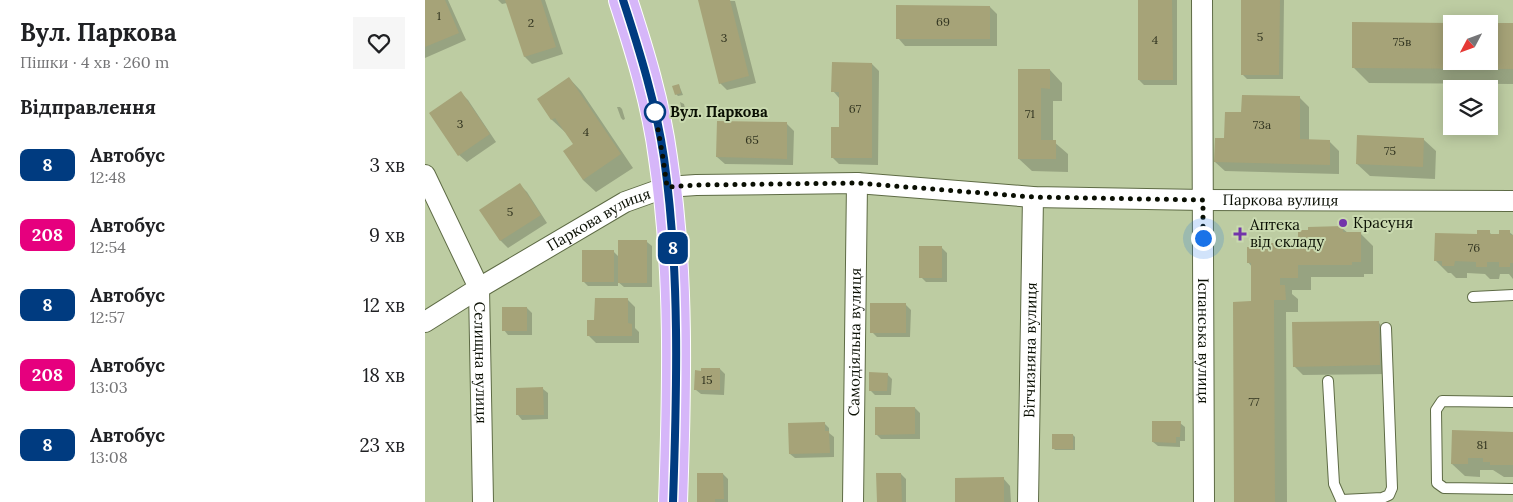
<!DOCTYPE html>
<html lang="uk">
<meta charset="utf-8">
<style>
:root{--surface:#fff;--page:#f6f6f6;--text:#202124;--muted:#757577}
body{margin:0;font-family:Lora,serif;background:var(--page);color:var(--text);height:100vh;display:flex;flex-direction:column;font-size:19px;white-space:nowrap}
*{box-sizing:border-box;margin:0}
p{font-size:16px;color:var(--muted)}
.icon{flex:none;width:28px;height:28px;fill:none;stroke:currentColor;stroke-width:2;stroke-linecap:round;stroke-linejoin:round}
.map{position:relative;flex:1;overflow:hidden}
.drawer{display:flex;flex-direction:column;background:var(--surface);width:425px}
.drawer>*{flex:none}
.badge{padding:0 10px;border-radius:8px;font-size:18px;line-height:32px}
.needle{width:32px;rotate:229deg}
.tools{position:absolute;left:1018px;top:15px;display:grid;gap:10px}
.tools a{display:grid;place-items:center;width:55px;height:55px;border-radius:0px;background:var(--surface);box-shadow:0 2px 12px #0003;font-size:25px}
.you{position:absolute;width:25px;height:25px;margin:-12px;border:4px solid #fff;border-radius:50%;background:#1a73e8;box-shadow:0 0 0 8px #1a73e833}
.map>.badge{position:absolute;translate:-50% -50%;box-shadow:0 0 0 2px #fff}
h2{padding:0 20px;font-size:19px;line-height:45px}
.round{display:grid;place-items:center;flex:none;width:52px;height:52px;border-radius:0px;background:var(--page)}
.overview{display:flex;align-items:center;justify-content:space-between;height:85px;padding:0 20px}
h1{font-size:24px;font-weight:800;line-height:38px}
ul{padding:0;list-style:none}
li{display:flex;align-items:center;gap:15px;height:70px;padding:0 20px}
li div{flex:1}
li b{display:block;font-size:19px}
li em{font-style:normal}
li .badge{min-width:55px;font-weight:700;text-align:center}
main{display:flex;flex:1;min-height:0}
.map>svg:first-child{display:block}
.shadow{fill:#0003}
.building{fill:#a6a378}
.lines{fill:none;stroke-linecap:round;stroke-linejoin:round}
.lane-casing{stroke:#5e6b45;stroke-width:12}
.street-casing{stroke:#5e6b45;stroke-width:22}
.primary-casing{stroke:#fff;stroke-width:30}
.lane{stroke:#fff;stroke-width:10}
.street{stroke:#fff;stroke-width:20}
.primary{stroke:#d6b6f9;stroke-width:28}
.line-casing{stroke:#fff;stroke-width:11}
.line{stroke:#003b80;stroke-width:8}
.walk{stroke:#0a0f03;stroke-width:5;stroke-dasharray:0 9}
.stop-dot{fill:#fff;stroke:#003b80;stroke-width:2.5}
.poi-dot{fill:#7234aa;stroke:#c9d9af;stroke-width:2}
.labels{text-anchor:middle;stroke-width:4;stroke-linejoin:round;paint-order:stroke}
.number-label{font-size:12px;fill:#313420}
.stop-label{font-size:15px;font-weight:bold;fill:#0a0f03;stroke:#c9d9af;text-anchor:start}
.street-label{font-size:15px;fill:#0a0f03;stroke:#c9d9af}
.poi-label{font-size:15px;fill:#0a0f03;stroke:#c9d9af;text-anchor:start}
</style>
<main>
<section class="drawer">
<div class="overview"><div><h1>Вул. Паркова</h1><p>Пішки · 4 хв · 260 m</p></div><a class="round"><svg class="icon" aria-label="heart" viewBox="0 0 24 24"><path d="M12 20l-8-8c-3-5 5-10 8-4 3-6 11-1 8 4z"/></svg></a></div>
<h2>Відправлення</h2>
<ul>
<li><span class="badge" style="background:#003b80;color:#fff">8</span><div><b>Автобус</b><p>12:48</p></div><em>3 хв</em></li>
<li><span class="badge" style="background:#e6007e;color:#fff">208</span><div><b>Автобус</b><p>12:54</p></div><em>9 хв</em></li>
<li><span class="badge" style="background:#003b80;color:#fff">8</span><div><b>Автобус</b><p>12:57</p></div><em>12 хв</em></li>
<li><span class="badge" style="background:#e6007e;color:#fff">208</span><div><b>Автобус</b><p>13:03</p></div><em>18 хв</em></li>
<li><span class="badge" style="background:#003b80;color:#fff">8</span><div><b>Автобус</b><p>13:08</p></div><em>23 хв</em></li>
</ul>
</section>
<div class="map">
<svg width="1088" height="502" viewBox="0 0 1088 502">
<rect width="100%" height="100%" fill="#bdcca2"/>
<path class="shadow" d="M0,0h23l18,40 -41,18z
M73,0h47l18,54 -31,10 -7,-7 -18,-54 -5,1z
M276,0l34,1 21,82 -29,7 -7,-7z
M714,0h38v85h-33l-5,-5z
M818,0h41l-1,79h-36l-5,-5z
M565,7l7,7v32h-92l-7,-8z
M929,23l97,1v37h38v-37h24v60l-144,-1 -16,-16z
M447,64l7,7 -1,94 -39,-1 -7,-7 8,-29v-29l-7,-8z
M594,70h31l12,13v18h-9v40l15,13v18l-36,-1 -13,-12z
M144,78l12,13 52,77 -37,24 -13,-12 -8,-35 -9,-14 -1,1 -13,-12 -14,-21z
M254,85l4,10 -5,1 -2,-2z
M36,93l7,7 28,42 -29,20 -8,-7z
M875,98l9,9v34h20l10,10v23l-114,-3 -10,-9 10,-23 17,-26z
M255,102l4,2 3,13 -4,-2z
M192,107h3l2,2 3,10 -2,1 -2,-2z
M362,124l7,7 -1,34 -68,-1 -8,-7z
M998,139l13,12 -1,28 -65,-3 -13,-12z
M95,185l7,7 20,31 -39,25 -7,-7 -20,-31z
M917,228l6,5h12l13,13v28h-9v3h-53v13h-19v4l6,5v13h-12l1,190h-52l18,-199 -1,-36 -4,-5 39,-18 4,5h9z
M1064,232l4,4 16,-4 4,3v44l-4,-5h-9l-1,5h-9l-5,-5 -18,-1v5h-11l-5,-5h-3l-13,-13 43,-25z
M222,242l5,4v41h-28l-6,-5v4h-30l-5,-5 30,-30 6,6z
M517,248l5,5v29h-21l-5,-5z
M203,300l7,7v21l4,4v11h-43l-8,-8 8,-14z
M481,305l5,5 -1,27h-33l-5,-5z
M102,308l5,5v22h-24l-4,-5z
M953,322l10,10 1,42 -86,1 -9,-9z
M295,369l5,5 -1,21 -23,-1 -5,-4z
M462,374l5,5 -1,16h-16l-5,-5z
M118,389l5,4v26l-26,1 -4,-5z
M490,408l5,5v26h-39l-5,-5z
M399,423l5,5v5l5,4v20l-39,1 -5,-4z
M755,423l5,4v14h-5v6l-22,-1 -5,-4z
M1028,432l60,1v44h-9l-11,-7h-13v7l-15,-1 -13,-12z
M648,435l2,2v13h-20l-2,-2z
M298,474l5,5v23h-30z
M476,474l5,5v23h-27z
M578,478l7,8 1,16h-54z"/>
<path class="building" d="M0,0h20l14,33 -34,14z
M80,0h36l15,47 -32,10z
M273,0h32l19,76 -30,8z
M713,0h34l1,80h-35z
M816,0h39l-1,75h-38z
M471,5l94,1v33h-94z
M927,22l99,1v38h38v-38h24v46l-161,-1z
M407,62l40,1v95h-41v-31h8v-35h-8z
M593,69h32v20l-9,-1v52h15v19h-38z
M144,77l52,77 -38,26 -20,-29 10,-7 -18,-26 -4,2 -14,-21z
M254,84l2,9 -6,2 -3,-9z
M36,91l29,43 -32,22 -29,-43z
M817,95l58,1v43l30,1v25l-116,-3 1,-24h9l1,-26h16z
M292,121l70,1v37l-71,-2z
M932,135l67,3 -1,29 -67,-3z
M95,183l21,32 -41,26 -21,-31z
M918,226v6h18v30h-9v3h-54v13h-18v7h5l1,15h-12l1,202h-41l-1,-200 18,-1v-38h-4v-16h13v-4h28v4h10v-17h10v-3z
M1052,230h13v4h9v-4h11v5h3v28h-3v4h-11v-5h-12v5h-11v-5l-21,-1 -1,5h-12v-5h-8l1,-28 42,1z
M193,240h29v43h-29z
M494,246h23v32h-23z
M157,250h32v32h-32z
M170,298h33v25l4,1v12h-45v-16h7z
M445,303h36v30h-36z
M77,307h25v24h-25z
M954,321l1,44 -87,2 -1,-45z
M276,368h19v22h-26l1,-20 6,1z
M444,372l19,1 -1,18h-18z
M118,387l1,28h-28v-27z
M450,407h40v27l-40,1z
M727,421h29l-1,16h-4v6l-24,-1z
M400,422v9h4l1,22 -41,1 -1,-31z
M1027,430l61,2v33h-23v-3h-7v-4h-15v6h-17z
M627,434h21v15h-21z
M272,473h26l1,26h-9v3h-18z
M451,473h25l1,29h-25z
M579,477v25h-49v-24z"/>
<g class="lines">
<defs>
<path id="lane" d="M1048,297l40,-2
M903,381l6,103 8,18
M1088,402l-71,-1 -6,9 1,73 7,5 69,1
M917,500l40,-2 7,-3 3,-7 -6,-160"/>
<g id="street">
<path id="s1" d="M777,0l2,502"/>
<path id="s2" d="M0,175l54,113 4,214"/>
<path id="s3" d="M0,322l54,-34 146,-86 42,-15 29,-2 161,-2 176,14 170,3 310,1"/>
<path id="s4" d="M428,502l4,-319"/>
<path id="s5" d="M603,502l5,-305"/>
</g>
<path id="primary" d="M198,0c17,52 33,104 40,158 17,113 14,230 10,344"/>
</defs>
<use href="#lane" class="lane-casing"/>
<use href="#street" class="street-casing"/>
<use href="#primary" class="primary-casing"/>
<use href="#lane" class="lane"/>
<use href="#street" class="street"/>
<use href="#primary" class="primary"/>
</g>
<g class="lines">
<defs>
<path id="line" d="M198,0c17,52 33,104 41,158 16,113 13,230 9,344"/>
</defs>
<use href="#line" class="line-casing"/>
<use href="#line" class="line"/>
<path class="walk" d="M230,112l8,46 4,29 29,-2 161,-2 176,14 170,3v38"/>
</g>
<circle class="stop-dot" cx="230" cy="112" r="10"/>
<g class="poi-dot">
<circle cx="918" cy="223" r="5"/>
<path d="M812.5 226.5h5v5h5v5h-5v5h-5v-5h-5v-5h5z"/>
</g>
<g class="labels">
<g class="number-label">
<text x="14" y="20">1</text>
<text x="518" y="26">69</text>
<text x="106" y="27">2</text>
<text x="835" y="41">5</text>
<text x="299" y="42">3</text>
<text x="730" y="44">4</text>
<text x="977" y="46">75в</text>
<text x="430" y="113">67</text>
<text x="605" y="118">71</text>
<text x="35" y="128">3</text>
<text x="837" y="129">73а</text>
<text x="161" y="136">4</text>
<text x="327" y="144">65</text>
<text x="965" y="155">75</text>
<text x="85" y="216">5</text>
<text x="1049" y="252">76</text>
<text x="282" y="384">15</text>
<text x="829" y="406">77</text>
<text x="1057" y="449">81</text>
</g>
<g class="stop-label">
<text x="245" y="117">Вул. Паркова</text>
</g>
<g class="street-label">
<text dy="5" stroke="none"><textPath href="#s3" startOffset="892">Паркова вулиця</textPath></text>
<text dy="5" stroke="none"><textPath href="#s3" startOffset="202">Паркова вулиця</textPath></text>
<text dy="5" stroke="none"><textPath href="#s1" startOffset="341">Іспанська вулиця</textPath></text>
<text dy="5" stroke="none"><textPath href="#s4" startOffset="160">Самодіяльна вулиця</textPath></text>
<text dy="5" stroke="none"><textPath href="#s5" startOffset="152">Вітчизняна вулиця</textPath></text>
<text dy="5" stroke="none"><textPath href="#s2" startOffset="200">Селищна вулиця</textPath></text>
</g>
<g class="poi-label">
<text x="928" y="228">Красуня</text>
<text x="825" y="230">Аптека<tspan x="825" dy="17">від складу</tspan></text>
</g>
</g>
</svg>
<div class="tools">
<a><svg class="needle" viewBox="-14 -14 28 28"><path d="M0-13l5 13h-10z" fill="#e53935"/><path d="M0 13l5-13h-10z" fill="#757577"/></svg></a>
<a><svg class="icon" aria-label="layers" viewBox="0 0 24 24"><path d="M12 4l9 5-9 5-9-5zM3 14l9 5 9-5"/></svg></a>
</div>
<div class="you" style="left:778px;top:238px"></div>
<b class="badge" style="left:248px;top:248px;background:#003b80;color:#fff">8</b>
</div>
</main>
